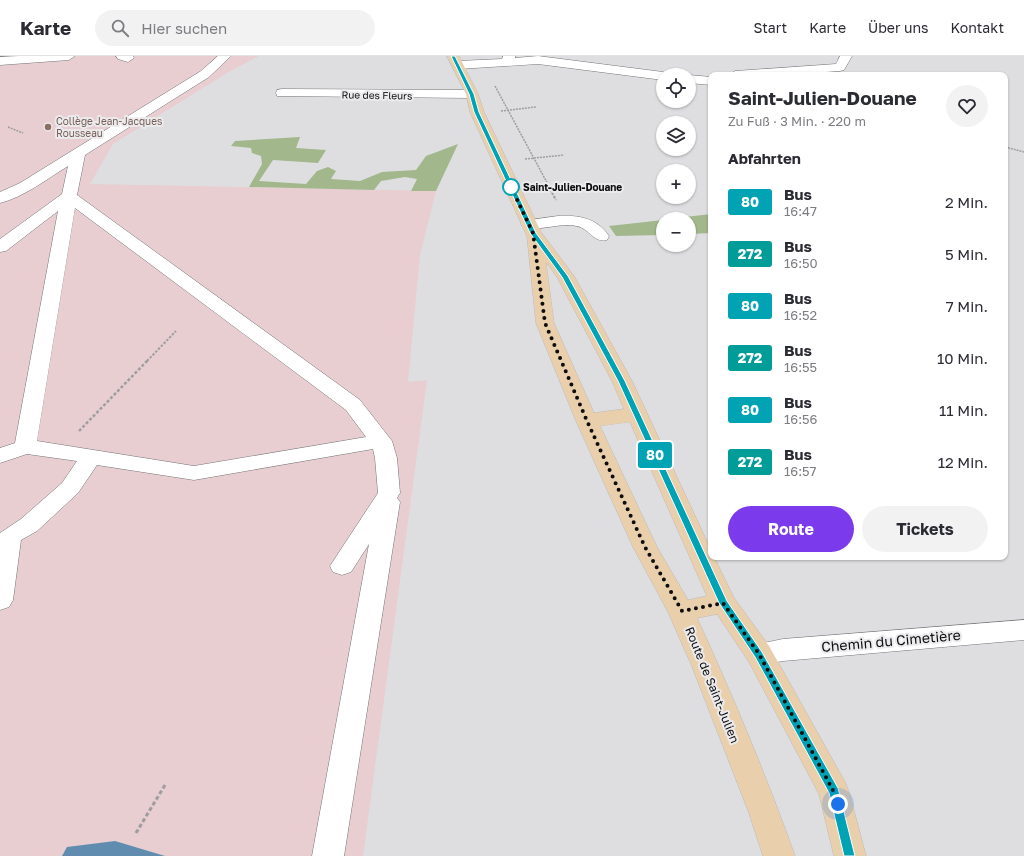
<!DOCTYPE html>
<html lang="de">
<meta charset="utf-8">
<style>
:root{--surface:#fff;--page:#f2f2f3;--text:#2b2b33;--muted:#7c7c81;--line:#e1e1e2;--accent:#7c3aed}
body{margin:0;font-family:"Golos Text",sans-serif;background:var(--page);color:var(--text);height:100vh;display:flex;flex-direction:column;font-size:15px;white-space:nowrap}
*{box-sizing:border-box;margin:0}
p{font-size:13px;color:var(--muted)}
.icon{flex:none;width:22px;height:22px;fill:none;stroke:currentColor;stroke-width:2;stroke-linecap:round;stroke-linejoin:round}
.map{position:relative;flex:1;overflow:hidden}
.details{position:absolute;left:708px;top:16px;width:300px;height:488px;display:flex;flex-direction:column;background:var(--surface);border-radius:8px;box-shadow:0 1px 3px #0004}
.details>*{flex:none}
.badge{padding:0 8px;border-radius:3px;font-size:14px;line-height:26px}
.buttons{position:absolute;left:656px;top:12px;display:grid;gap:8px}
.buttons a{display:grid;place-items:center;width:40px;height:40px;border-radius:50%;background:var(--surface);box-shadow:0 1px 3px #0004;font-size:20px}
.you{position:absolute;width:20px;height:20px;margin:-10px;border:3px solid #fff;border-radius:50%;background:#1a73e8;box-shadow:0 0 0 6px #1a73e833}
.map>.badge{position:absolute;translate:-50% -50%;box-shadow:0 0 0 2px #fff}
h2{padding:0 20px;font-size:15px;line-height:36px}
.round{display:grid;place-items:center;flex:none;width:42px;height:42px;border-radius:21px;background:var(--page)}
.headline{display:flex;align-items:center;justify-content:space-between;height:68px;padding:0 20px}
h1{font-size:19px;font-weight:700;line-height:30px}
.button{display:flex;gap:8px;margin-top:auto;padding:8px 20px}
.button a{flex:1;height:46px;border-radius:24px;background:var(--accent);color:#fff;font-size:16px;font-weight:700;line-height:46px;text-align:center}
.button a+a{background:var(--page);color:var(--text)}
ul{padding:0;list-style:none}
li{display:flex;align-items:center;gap:12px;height:52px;padding:0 20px}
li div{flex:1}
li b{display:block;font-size:15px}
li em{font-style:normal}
li .badge{min-width:44px;font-weight:700;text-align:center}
header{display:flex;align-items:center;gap:24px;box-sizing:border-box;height:56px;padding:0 20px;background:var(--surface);border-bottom:1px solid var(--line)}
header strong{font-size:19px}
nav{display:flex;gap:22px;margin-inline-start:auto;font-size:14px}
.search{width:280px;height:36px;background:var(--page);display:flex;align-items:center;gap:10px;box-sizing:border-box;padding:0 14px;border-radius:22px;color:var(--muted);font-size:15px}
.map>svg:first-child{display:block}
.commercial{fill:#e8cdd1}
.green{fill:#a2b78c}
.water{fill:#608daf}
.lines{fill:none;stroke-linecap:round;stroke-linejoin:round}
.minor-casing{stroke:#747577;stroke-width:1}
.major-casing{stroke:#bbbbbc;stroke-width:1}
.path-far3{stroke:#9e9ea1;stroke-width:1.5;stroke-dasharray:2 1;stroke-linecap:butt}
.path-far2{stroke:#9e9ea1;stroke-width:2;stroke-dasharray:2.5 1.5;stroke-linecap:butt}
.path-far1{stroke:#9e9ea1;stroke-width:2.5;stroke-dasharray:3 2;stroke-linecap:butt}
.path{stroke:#9e9ea1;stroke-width:3;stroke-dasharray:4 2.5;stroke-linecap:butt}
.minor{fill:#fff;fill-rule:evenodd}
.major{fill:#e9cfac;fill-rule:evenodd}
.line{fill:#00a3b4;stroke:#fff}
.walk{stroke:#0d0d0e;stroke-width:4;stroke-dasharray:0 7.2}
.education-dot{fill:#8d6e63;stroke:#ebebee;stroke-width:1.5}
.stop-dot{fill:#fff;stroke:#00a3b4;stroke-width:2}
.labels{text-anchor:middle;stroke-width:4;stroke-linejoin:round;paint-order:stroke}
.far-street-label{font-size:10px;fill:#0d0d0e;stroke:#ebebee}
.far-education-label{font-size:10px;fill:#785e54;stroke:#ebebee;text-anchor:start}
.far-stop-label{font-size:10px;font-weight:bold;fill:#0d0d0e;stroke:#ebebee;text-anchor:start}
.street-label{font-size:12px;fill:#0d0d0e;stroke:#ebebee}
.near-street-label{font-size:14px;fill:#0d0d0e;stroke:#ebebee}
</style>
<header>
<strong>Karte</strong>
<div class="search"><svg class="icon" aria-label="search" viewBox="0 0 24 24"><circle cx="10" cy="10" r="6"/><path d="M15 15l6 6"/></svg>Hier suchen</div>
<nav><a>Start</a><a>Karte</a><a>Über uns</a><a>Kontakt</a></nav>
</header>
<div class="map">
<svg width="1024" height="800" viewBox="0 0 1024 800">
<rect width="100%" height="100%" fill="#dedee1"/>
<path class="commercial" d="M0,0h259l-32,17 -114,71 -23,40 346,7 -16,64 -12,127 19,-2 -64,476h-363z"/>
<path class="green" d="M300,81l-4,11 30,2 -8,13 -45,-3 -14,21 47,3 11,-13 11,-4 8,4 -5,8 29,2 22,-9 34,-2 10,-14 32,-12 -22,47h-25l6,-12 -12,-2 -24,4 -7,9 -125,-3 13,-23 -1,-8 -9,-3 -1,-5 -20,-2 4,-5z
M711,158v19l-22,1v-15h-21z
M663,164v15l-47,1 -7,-10z"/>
<path class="water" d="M115,785l50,15h-103l5,-9z"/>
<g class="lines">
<defs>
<path id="minor" d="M19,0h56l-6,4 -69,5v-8z
M116,0h17l1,2 -6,4 -10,-3z
M218,0h13l-22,21 -124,78 -8,40 283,205 32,41 5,17 3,35 -3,5 3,4 -56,354h-32l57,-312 -18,28 -9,3 -9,-3 -3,-6 48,-73 -3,-35 -2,-9 -179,31 -97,-15 -19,28 -41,38 -16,9 -8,60 -4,7 -9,3v-77l21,-14 41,-36 15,-22 -50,-7 -27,9v-15l15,-5 43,-232 -52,40 -6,1v-13l62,-45 6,-28c-21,13 -44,31 -68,37v-11l20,-9 181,-112zM75,152l271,202 20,27 -172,29 -157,-25z
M503,0h12v2l23,-2 125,16 6,3h-6v5l-125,-16 -80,5 -6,-4 6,-4 44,-2z
M840,0h12l-8,14 -4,1 -56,4h-55l6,-4 101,-7z
M689,19l22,2v8l-22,-2z
M282,33l190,1 6,4 -6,4 -195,-2 -1,-3 1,-3z
M558,160c21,-1 39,2 51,20l-2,4c-14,3 -17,-11 -30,-14 -18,-4 -36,6 -54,1l-2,-3 2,-3z
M1024,564v20l-241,21 -24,4 -10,-3 -3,-8 3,-8 34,-7z"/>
<path id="major" d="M447,0h12l19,38 6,18 57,120 33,44 58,105 79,169v7h3l20,41 35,48 76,136 4,10 17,64h-32l-15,-62 -70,-132 -32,-48 -20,4c36,78 69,157 98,238h-32l-14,-43 -58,-149 -23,-52 -35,-65 -57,-126 -40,-98 -9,-87 -57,-124 -4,-18zM546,206l11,15 55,104 12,28 -30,4 -40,-90zM630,366l77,174 -19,4 -31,-53 -57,-121z"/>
</defs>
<use href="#minor" class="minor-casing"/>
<use href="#major" class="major-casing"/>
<path class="path-far3" d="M495,30l56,104
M501,55l35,-4
M8,71l15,6
M1005,91l19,5
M525,103l39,-4"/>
<path class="path-far2" d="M550,133l6,11
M147,305l29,-30"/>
<path class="path-far1" d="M79,375l69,-71"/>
<path class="path" d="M136,777l29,-48"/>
<use href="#minor" class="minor"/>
<use href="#major" class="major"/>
</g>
<path class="line" d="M451,0h4l19,38 5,18 57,121 32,43 57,105 102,220 35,51 76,136 17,68h-11l-15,-63 -74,-136 -36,-54 -101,-222 -56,-104 -32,-44 -56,-121 -5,-18z"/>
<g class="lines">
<path class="walk" d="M511,131l22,46 12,90 42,98 58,126 37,64 41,-8 36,51 75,138 4,12"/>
</g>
<circle class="education-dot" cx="48" cy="71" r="4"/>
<circle class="stop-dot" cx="511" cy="131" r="8"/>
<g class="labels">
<g class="far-street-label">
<text transform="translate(377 39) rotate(1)" y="4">Rue des Fleurs</text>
</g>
<g class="far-education-label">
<text x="56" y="69">Collège Jean-Jacques<tspan x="56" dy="12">Rousseau</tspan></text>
</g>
<g class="far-stop-label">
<text x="523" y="135">Saint-Julien-Douane</text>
</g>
<g class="street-label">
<text transform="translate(712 629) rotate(68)" y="4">Route de Saint-Julien</text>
</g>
<g class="near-street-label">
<text transform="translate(891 585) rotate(-5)" y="5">Chemin du Cimetière</text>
</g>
</g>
</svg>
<div class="buttons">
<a><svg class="icon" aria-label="locate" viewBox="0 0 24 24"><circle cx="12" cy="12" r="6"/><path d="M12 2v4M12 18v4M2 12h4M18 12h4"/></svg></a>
<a><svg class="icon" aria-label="layers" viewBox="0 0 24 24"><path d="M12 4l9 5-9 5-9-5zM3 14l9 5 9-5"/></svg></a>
<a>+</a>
<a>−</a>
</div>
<div class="you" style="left:838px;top:748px"></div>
<b class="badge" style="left:655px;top:399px;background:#00a3b4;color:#fff">80</b>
<section class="details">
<div class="headline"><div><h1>Saint-Julien-Douane</h1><p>Zu Fuß · 3 Min. · 220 m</p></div><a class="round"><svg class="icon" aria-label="heart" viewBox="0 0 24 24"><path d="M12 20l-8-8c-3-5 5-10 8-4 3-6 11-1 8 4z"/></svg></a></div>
<h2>Abfahrten</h2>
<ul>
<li><span class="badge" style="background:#00a3b4;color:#fff">80</span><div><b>Bus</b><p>16:47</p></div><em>2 Min.</em></li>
<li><span class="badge" style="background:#009c98;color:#fff">272</span><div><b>Bus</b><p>16:50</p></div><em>5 Min.</em></li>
<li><span class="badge" style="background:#00a3b4;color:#fff">80</span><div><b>Bus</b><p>16:52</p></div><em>7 Min.</em></li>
<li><span class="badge" style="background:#009c98;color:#fff">272</span><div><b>Bus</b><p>16:55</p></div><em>10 Min.</em></li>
<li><span class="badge" style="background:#00a3b4;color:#fff">80</span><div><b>Bus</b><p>16:56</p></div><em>11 Min.</em></li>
<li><span class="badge" style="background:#009c98;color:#fff">272</span><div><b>Bus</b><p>16:57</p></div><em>12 Min.</em></li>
</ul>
<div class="button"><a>Route</a><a>Tickets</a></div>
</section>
</div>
